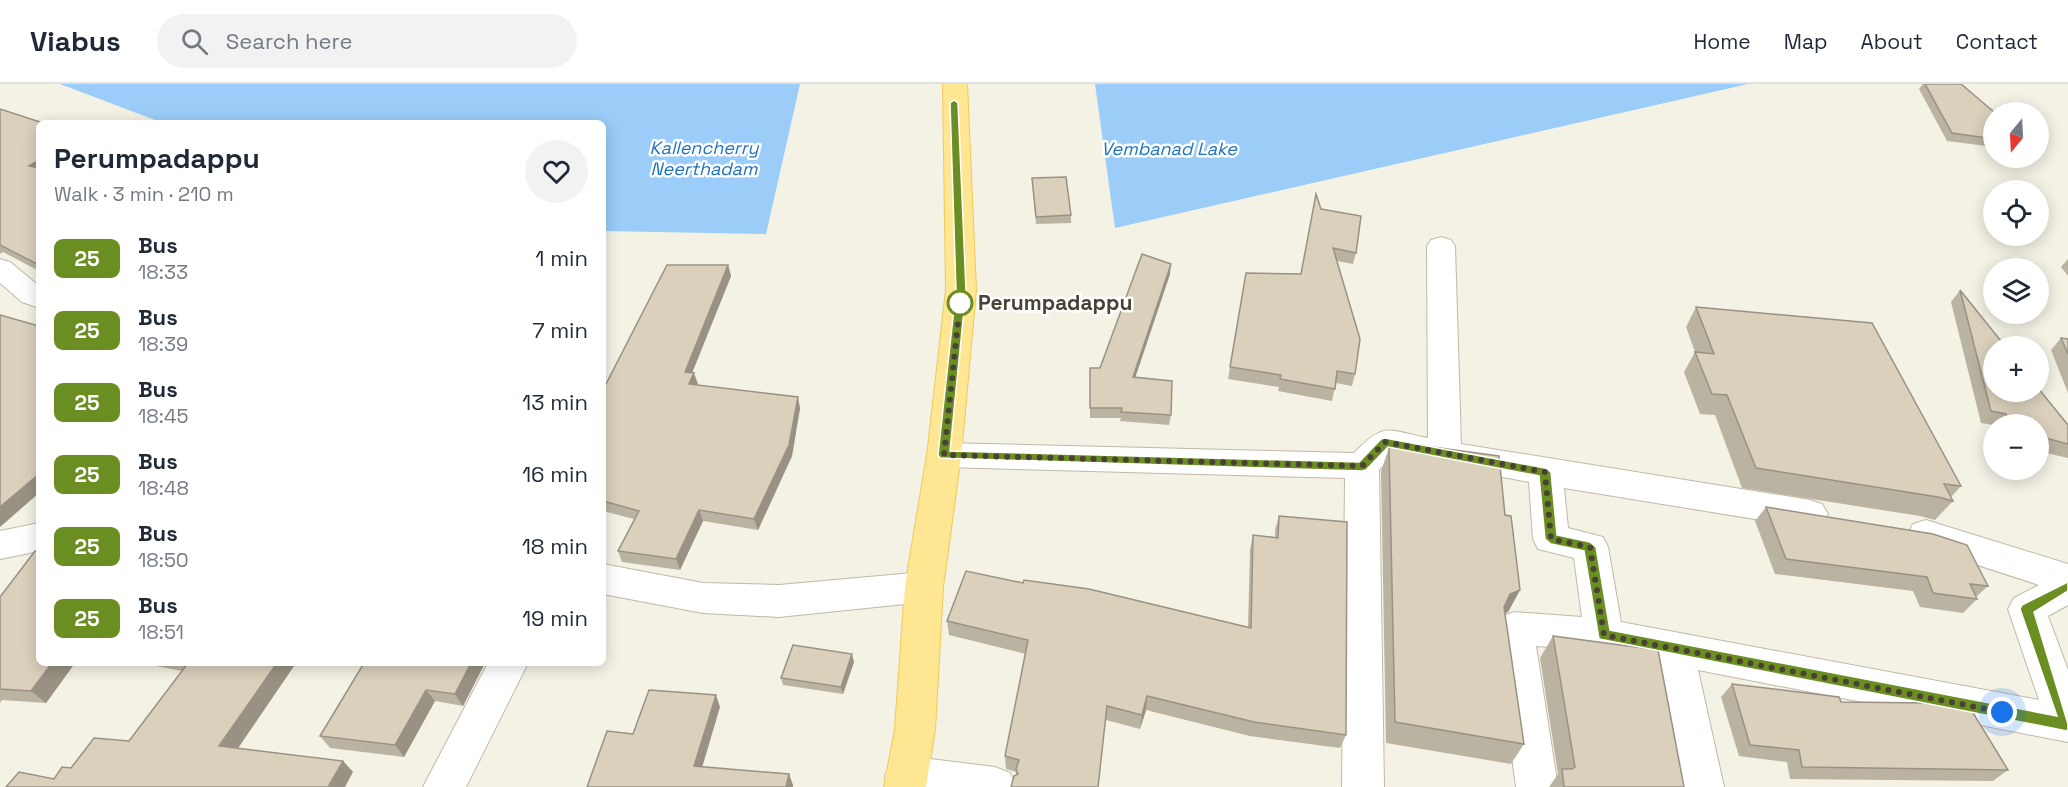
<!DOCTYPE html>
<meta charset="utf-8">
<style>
:root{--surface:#fff;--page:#f2f2f3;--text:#1f2937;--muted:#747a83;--line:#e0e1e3}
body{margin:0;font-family:"Space Grotesk",sans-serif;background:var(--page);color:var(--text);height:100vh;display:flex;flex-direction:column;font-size:22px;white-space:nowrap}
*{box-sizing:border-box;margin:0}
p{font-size:20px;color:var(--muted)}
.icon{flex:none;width:33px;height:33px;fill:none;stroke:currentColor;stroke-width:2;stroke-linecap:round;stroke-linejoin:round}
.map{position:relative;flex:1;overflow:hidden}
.panel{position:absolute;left:36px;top:36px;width:570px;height:546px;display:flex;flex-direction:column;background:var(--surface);border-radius:9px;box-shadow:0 3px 15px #0003}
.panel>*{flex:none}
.badge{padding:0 12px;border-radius:9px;font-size:21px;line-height:39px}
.needle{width:39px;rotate:198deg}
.buttons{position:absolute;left:1983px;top:18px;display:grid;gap:12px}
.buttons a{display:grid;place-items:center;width:66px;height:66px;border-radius:50%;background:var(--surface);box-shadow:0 3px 15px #0003;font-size:30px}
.you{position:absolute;width:30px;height:30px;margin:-15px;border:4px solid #fff;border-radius:50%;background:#1a73e8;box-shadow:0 0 0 9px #1a73e833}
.map>.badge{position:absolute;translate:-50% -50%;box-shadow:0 0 0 3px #fff}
.round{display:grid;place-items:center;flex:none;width:63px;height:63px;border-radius:32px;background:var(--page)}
.head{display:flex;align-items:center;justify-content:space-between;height:102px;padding:0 18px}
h1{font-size:28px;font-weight:600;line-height:45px}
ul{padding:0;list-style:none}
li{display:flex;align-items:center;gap:18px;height:72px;padding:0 18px}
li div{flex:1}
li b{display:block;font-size:22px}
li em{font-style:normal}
li .badge{min-width:66px;font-weight:700;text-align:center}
header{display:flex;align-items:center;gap:36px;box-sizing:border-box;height:84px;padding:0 30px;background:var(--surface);border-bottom:2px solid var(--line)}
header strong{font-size:28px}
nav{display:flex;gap:33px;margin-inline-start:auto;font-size:21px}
.search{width:420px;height:54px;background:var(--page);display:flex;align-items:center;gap:15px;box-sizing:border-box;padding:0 21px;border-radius:33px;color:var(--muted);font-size:22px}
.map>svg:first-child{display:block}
.water{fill:#9bcdf8}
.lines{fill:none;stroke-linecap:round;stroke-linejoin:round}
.minor-casing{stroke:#c1b9a7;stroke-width:2}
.major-casing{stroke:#f0ca57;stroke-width:2}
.minor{fill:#fff;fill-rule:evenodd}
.major{fill:#ffe693;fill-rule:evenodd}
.wall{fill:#bbb3a2}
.shaded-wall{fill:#999284}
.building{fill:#dad0bc;stroke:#999284;stroke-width:1.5}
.line{fill:#6b8e23;stroke:#fff;stroke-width:1.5}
.walk{stroke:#484134;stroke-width:6;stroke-dasharray:0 10.8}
.stop-dot{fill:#fff;stroke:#6b8e23;stroke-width:3}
.labels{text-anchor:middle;stroke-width:5;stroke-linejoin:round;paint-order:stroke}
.far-water-label{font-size:18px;font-style:italic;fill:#2174bf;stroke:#fff}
.stop-label{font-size:21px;font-weight:bold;fill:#484134;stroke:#fff;text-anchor:start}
</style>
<header>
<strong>Viabus</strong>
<div class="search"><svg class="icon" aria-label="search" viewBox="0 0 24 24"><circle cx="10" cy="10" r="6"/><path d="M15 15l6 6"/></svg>Search here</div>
<nav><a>Home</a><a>Map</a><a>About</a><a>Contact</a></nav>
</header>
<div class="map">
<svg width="2068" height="703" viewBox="0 0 2068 703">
<rect width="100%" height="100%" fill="#f4f1e5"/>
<path class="water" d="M60,0h740l-34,150 -163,-3v-108h-440z
M1095,0h653l-633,144z"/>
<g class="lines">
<defs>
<path id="minor" d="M1441,153l10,3 4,6 6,198 349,56 12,4 6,10 -6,10 -12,4 -246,-40 4,40 35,9 5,10 13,75 418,78 -31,-91 6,-11 25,-13 -126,-41 -5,-10 5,-10 13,-4 142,44v41l-20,11 20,54v72l-370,-72 26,117h-42l-25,-125 -53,-11 -68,-5 22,141h-42l-21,-159 6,-11 13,-5 68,5 -8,-59 -36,-9 -5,-10 -4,-57 -137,-26 -13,14 5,317h-42l3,-309 -401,-11 -12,-3 -5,-9 5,-9 12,-3 410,10c31,-32 33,-23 74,-15l-1,-192 4,-6z
M0,175l10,3 29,24v22l-17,-6 -22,-19z
M39,439v28l-39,8v-28z
M603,480l100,19 76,2 145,-13 13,4 6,11 -6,11 -13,4 -145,15 -76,-4 -100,-19z
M488,579h40l-62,124h-43z
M906,672l89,11 15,6 6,14h-126l-5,-11 6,-14z"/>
<path id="major" d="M943,0h24l9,206 -15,165 -18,132 -8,142 -9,58h-42l11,-58 10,-142 22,-132 19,-165z"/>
</defs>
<use href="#minor" class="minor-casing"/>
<use href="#major" class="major-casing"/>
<use href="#minor" class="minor"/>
<use href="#major" class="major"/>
</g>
<path class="wall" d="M1923,0h38l33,28v35l-47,-6 -28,-52z
M0,25l39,14v148l-36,-19 -3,2z
M1032,94l39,37v8l-35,1z
M1321,125l35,44 -3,11 -16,-3 18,113 -3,12 -16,-3 -4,18 -54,-10 1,-4 -51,-8 18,-106 55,1z
M2068,175v17l-7,-9z
M728,181l3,11 -39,97 5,12 103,23 -8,48 -34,74 -55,-9 -23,49 -58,-8 -4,-11 16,-32 -31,-8v-127h3z
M1170,190l-35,104 36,37 -2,10 -49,-4 1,-3h-31v-50h10z
M1960,206l108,154v14l-30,-7v-27h-44v1l-13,-2 -30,-121z
M1696,223l265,179 -10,11 2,4 -18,19 -15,-4 -178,-28 -27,-73 -15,-1 -16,-42 11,-20 -9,-25z
M2061,254l7,1v54l-17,-43z
M1389,364l116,67 15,75 -12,22 -3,1 19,131 -13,20 -125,-21 -5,-272z
M1766,423l222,79 -12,11 1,2 -14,14 -43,-6 -7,-16 -138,-17 -20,-53z
M1279,432l67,219 -6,13 -90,-12 -104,-26 -6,19 -34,-9 -90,55v-3l-10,-3 -1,-13 21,-102 -77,-19 -2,-14 301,6 2,-78 3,-14 22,2v-7z
M0,513l39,66h36l-29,40 -44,-3 -2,3z
M1553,552l131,151h-135l9,-13 -18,-116z
M854,578l-11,32 -60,-9 -2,-7z
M140,579h156l-58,85 105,13 10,11 -299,7 17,-11 58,-27 53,-70z
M485,579l-22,43 -28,-5 -31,56 -74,-9 -10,-12z
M1732,600l276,86 -15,11 -203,-2 -3,-17 -48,-6 -18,-59z"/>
<path class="shaded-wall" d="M39,76v14l-10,-8z
M1171,180l-1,10 -38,113 1,-10z
M728,181l3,11 -43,107 -3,-11z
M694,289l4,11 -5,11 -4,-11z
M798,313l2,11 -8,48 -34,74 -4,-11z
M39,390v19l-39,34v-20z
M699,426l4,11 -23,49 -4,-11z
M1520,506l-12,22 -9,4 11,-22z
M852,570l2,8 -11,32 -2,-7z
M52,579h23l-29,40 -15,-12z
M277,579h19l-64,94 -13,-11z
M471,579h14l-22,43 -8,-12z
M426,606l9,11 -31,56 -9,-12z
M716,611l4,12 -21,71 -5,-12z
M1147,612l-1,14 -6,19 2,-14z
M343,677l10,11 -8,15h-17z
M789,690l4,11v2h-7z"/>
<path class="building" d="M1925,0h36l33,28v27l-42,-6z
M0,25l43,14h-4v37l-10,6 10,2v97l-39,-20z
M1066,93l5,38 -35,2 -4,-39z
M1316,110l5,15 40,7 -5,37 -23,-5 27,91 -5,35 -18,-3 -2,18 -55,-10 1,-4 -51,-8 16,-94 55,1z
M1142,170l29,10 -38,113 39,4 -1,34 -50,-3 1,-4h-32v-40h10z
M667,181h61l-43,107 9,1 -5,11 109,13 -9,48 -35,74 -55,-9 -23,49 -58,-8 21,-40 -36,-10v-117h3z
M1960,206l45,56h-11v46h44v-4l30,37v19l-30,-8v-12h-29l-3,-10 -15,-3z
M1696,223l176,16 89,163 -17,-2 9,17 -15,-4 -182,-29 -29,-73 -15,-1 -17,-42 19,2z
M0,231l39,11v148l-39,33z
M2061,254l7,1v15z
M1395,358l104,14 6,59 6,1 9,74 -10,4 -6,13 20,137 -129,-22 -6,-274z
M1766,423l167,27 34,11 21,41 -18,-2 7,15 -44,-6 -6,-16 -141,-18z
M1279,432l68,6 -1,213 -92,-13 -107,-26 -5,19 -35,-9 -9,81h-87l3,-11 4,-2 -2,-5 3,-9 -14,-4 23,-116 -81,-19 19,-50 57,12 1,-3 65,9 162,39 2,-93 25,3z
M35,467h4v112h13l-21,28 -31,-2v-92z
M1553,552l105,14 26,137h-120l-2,-18h10l3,-2z
M793,561l59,9 -11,33 -60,-9z
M188,579h89l-58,83 124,15 -15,26h-322l13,-15 35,7 8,-12 9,1 23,-30 35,3z
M364,579h107l-16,31 -29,-4 -31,55 -75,-9z
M1732,600l107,13 2,5 90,1 41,8 36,59 -206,-3 -3,-17 -49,-5z
M649,606l67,5 -22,71 95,8 -3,13h-199l20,-56 26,3z"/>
<path class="line" d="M954,16l4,3 8,187 -16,161 409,11 22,-23 4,-1 160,30 6,4 6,63 33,7 6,5 14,83 447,86 -37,-107 2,-4 46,-23v9l-34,21 34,112v5l-1,2 -468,-92 -15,-88 -33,-7 -6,-5 -6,-63 -151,-29 -22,23 -4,1 -422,-13 -2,-3 18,-165 -6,-187z"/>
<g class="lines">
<path class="walk" d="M960,219l-16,152 418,11 23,-24 160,30 6,67 39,8 14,88 398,77"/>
</g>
<circle class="stop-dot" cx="960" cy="219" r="12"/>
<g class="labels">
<g class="far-water-label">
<text x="704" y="70">Kallencherry<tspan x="704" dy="21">Neerthadam</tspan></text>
<text x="1169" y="71">Vembanad Lake</text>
</g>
<g class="stop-label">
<text x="978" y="226">Perumpadappu</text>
</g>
</g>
</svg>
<div class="buttons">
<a><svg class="needle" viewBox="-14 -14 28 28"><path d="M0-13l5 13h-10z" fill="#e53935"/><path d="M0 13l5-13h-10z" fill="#747a83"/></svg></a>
<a><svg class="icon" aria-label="locate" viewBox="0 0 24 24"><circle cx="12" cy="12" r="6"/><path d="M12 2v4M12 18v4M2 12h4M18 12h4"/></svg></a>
<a><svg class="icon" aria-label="layers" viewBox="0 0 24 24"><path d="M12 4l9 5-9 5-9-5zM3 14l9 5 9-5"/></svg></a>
<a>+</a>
<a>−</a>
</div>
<div class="you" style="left:2002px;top:628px"></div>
<section class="panel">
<div class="head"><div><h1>Perumpadappu</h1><p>Walk · 3 min · 210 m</p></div><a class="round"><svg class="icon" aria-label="heart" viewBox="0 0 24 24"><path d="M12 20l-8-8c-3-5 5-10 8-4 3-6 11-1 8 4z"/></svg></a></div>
<ul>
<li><span class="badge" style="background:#6b8e23;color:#fff">25</span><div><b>Bus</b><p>18:33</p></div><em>1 min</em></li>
<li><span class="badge" style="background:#6b8e23;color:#fff">25</span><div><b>Bus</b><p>18:39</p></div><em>7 min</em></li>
<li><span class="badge" style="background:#6b8e23;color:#fff">25</span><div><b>Bus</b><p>18:45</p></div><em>13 min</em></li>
<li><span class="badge" style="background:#6b8e23;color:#fff">25</span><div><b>Bus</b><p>18:48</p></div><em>16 min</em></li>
<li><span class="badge" style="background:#6b8e23;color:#fff">25</span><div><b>Bus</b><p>18:50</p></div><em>18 min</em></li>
<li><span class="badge" style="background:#6b8e23;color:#fff">25</span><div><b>Bus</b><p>18:51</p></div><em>19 min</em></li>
</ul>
</section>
</div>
